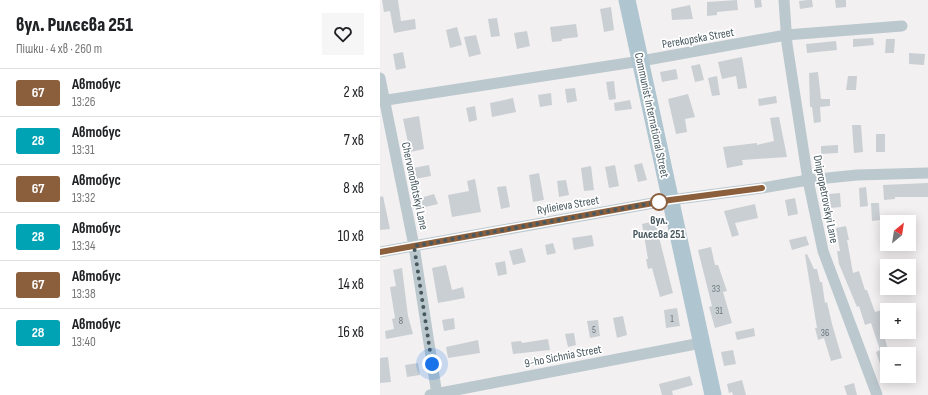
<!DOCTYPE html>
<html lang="uk">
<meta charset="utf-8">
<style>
:root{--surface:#fff;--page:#f6f6f6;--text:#202124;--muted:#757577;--line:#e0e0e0}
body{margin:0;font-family:"Sofia Sans Condensed",sans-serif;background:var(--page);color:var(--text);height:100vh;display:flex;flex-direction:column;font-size:15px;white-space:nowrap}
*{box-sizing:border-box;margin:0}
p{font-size:13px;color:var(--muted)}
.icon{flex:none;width:22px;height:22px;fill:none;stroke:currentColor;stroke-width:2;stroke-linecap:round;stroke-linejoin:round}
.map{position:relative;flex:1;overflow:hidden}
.details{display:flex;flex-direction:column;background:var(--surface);width:380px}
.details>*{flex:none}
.badge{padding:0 8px;border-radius:3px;font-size:14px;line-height:26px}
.needle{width:26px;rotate:30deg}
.controls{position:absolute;left:500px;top:215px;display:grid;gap:8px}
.controls a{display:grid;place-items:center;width:36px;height:36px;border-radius:0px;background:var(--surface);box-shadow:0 2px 10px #0003;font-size:20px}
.you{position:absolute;width:20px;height:20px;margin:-10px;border:3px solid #fff;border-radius:50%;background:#1a73e8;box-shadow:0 0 0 6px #1a73e833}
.map>.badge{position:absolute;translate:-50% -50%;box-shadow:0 0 0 2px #fff}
.round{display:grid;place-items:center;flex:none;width:42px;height:42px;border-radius:0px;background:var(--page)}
.overview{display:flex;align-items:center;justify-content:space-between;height:68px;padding:0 16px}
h1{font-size:19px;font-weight:800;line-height:30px}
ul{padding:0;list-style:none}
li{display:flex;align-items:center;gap:12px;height:48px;padding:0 16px;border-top:1px solid var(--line)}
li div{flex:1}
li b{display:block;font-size:15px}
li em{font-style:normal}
li .badge{min-width:44px;font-weight:700;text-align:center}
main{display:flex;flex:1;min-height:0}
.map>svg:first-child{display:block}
.building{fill:#cacfd3}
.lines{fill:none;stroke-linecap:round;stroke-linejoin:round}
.street{stroke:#bbc8ce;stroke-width:11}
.primary{stroke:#afc5d0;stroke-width:17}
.line-casing{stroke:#fff;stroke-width:9}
.line{stroke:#8b5e3c;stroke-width:6}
.walk{stroke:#47585f;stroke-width:4;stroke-dasharray:0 7.2}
.stop-dot{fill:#fff;stroke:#8b5e3c;stroke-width:2}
.labels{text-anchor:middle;stroke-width:3.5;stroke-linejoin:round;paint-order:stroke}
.number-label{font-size:10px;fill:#68767c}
.street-label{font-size:12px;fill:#47585f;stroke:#fff}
.stop-label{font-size:12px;font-weight:bold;fill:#47585f;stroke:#fff}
</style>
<main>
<section class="details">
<div class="overview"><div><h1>вул. Рилєєва 251</h1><p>Пішки · 4 хв · 260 m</p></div><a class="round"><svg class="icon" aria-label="heart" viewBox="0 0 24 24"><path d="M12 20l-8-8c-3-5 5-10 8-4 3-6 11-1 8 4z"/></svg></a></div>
<ul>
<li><span class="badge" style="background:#8b5e3c;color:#fff">67</span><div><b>Автобус</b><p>13:26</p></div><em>2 хв</em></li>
<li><span class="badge" style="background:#00a3b4;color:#fff">28</span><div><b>Автобус</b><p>13:31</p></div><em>7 хв</em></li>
<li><span class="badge" style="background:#8b5e3c;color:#fff">67</span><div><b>Автобус</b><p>13:32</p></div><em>8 хв</em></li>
<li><span class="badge" style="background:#00a3b4;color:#fff">28</span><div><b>Автобус</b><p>13:34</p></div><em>10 хв</em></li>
<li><span class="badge" style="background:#8b5e3c;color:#fff">67</span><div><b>Автобус</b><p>13:38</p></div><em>14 хв</em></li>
<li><span class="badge" style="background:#00a3b4;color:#fff">28</span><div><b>Автобус</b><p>13:40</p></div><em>16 хв</em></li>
</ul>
</section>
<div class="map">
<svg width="548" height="395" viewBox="0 0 548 395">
<rect width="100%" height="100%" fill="#f3f0f1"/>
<path class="building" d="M2,0h16l3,21 14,-2 1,10 -22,4 -4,-22 -6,1z
M357,0l1,10 -21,2v3l-10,1v-14z
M374,0h7l1,7 -7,1z
M428,0h4l1,7 -13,2 -1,-8z
M455,0h11v7l-10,1z
M310,5l3,14 -21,1 -1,-11z
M231,7l3,23 -10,2 -4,-23z
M117,18l3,18 -9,1 -3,-18z
M196,24l2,13 -16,2v2l-10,1 -2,-15z
M77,27l5,18 -12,3 -4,-18z
M147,31l3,15 -13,3 -3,-16z
M96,35l5,19 -12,3 -5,-20z
M493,38l1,7 -21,2v-8z
M506,39h9l-1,14h-9z
M456,41l1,9 -30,3 -1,-9z
M23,52l3,16 -10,2 -3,-16z
M529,53l16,1 -1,11 -15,-1z
M362,57l5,31 -9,1 -2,-13 -14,3 -4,-17z
M320,64l4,16 -9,2 -4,-16z
M296,69l2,10 -16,3 -2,-10z
M438,72l3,27h9v7l-10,1 1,15 -7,1 -2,-16h-2l-1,-34z
M337,76l3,19 -8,1 -4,-18z
M468,76h9l-1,14h-10z
M234,81l2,18 -7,1 -3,-18z
M195,88l2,13 -10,2 -2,-14z
M171,93l1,12 -12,2 -2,-12z
M308,94l7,23 -10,2 2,13 -11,2 -8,-35z
M396,96l1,7 -18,3 -1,-7z
M133,98l3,14 -24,5 -2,-14z
M250,100l2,9 -17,2 -1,-8z
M95,106l2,14 -8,2 -3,-14z
M39,116l5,33 -14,3 -7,-33z
M399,117l8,40 -45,3 1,5 -16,3 -4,-21 34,-4v2l17,-4 -4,-23z
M472,125h9l2,27 -9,1z
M496,134h9v18h-9z
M458,145v8l-17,1v-8z
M262,163l5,17 -9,2 -4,-17z
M49,165l2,11 -16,3 -2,-11z
M235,165l4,21 -10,2 -4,-21z
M211,166l3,24 -10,1 -3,-23z
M159,173l5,27 -11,2 -4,-27z
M95,179l6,33 -29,5 -4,-22 21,-4 -2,-10z
M186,180l3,15 -10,2 -2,-16z
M548,183v14h-33v2l-11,1 -1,-15z
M126,186l4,21 -9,2 -4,-22z
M486,187l2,19 -8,1 -1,-19z
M460,193l1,14 -11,1 -1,-14z
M54,194l4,10 -17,4 -1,-10z
M3,196l7,33 -10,1v-33z
M415,198l3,16 -10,2 -3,-16z
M491,203h8l1,17 -8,1z
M375,204l3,14 -23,5 4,12 -7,2 -8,-26z
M275,221l18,72 -13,4 -8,-29 -4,1 -2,-10h2l-6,-35z
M466,226l3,14h-2l6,33 6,-2 6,19h2l8,22 7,-2 5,18v6l-3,1 5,19h-2v11l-6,2 -5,-15 4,-2 -9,-27 -6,2 -6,-19 -2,1 -18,-43 -2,-13h3l-4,-23z
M212,235l2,11 -20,4 -2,-12z
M426,236l3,9 -17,5 -3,-10z
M173,243l3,10 -9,2 -2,-10z
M331,247l4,18h3l9,26 -4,1 9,31 -17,5 -6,-21 3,-1 -14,-56z
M142,248l4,14 -13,3 -4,-14z
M427,254l7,15h3l3,13h2l3,21 2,-1 5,22 10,34 -11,3 -7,-23 -6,2 -3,-12h2l-12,-73z
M125,261l2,13 -9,2 -3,-13z
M66,265l6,25 11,-3 2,11 -27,5 -6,-35z
M22,268l6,48 5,18 -27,5 -1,-8 9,-2 -2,-10 3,-1 -5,-31 6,-1 -3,-16z
M297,308l3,18 -14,2 -2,-18z
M243,316l4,19 -10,3 -4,-20z
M74,318l1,11 -11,2 -2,-11z
M218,320l2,16 -10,2 -3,-17z
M374,328l1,8 -18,4 -2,-8z
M194,333l2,12 -8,2 -3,-13z
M168,339l2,11 -37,4 -2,-12 10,-1 1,2z
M98,340l2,13 -32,5 -2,-11z
M353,350l3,14 -12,2 -3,-14z
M8,357l3,25 -11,1v-25z
M38,363l2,12 -13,2 -2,-12z
M310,376l3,9 -21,6 1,4h-11l-3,-11z
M362,380l4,15h-13l-1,-3 -3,1 -2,-9z
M474,383l3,12h-10l-3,-9z"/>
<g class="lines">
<path class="street" d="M404,0l3,44 21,136 15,71 54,144
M0,78l34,168 23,149
M0,101l261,-40 145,-26 116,-9
M0,252l290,-52 92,-12 46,-8 49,-5 71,-2
M50,395l271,-52"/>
<path class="primary" d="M247,0l86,395"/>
</g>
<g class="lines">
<defs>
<path id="line" d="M0,252l290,-52 92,-12"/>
</defs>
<use href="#line" class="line-casing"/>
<use href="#line" class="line"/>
<path class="walk" d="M52,364l-18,-118 245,-44"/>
</g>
<circle class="stop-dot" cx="279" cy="202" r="8"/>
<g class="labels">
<g class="number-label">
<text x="336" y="292">33</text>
<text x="339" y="314">31</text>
<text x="292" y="322">1</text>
<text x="21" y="324">8</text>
<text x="214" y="333">5</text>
<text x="445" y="336">36</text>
</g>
<g class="street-label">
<text transform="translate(318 38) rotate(-10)" y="4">Perekopska Street</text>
<text transform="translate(272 115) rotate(78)" y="4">Communist International Street</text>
<text transform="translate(35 186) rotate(78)" y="4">Chervonoflotskyi Lane</text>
<text transform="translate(446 199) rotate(79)" y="4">Dnipropetrovskyi Lane</text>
<text transform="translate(188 205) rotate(-10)" y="4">Rylieieva Street</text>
<text transform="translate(183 356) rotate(-11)" y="4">9-ho Sichnia Street</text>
</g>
<g class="stop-label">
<text x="279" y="224">вул.<tspan x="279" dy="14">Рилєєва 251</tspan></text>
</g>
</g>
</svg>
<div class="controls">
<a><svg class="needle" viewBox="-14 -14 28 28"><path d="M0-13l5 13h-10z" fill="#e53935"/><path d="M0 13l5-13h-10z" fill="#757577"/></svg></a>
<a><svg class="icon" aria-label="layers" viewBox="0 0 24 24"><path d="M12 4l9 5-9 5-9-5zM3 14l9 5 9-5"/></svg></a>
<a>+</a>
<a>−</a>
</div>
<div class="you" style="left:52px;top:364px"></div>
</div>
</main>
